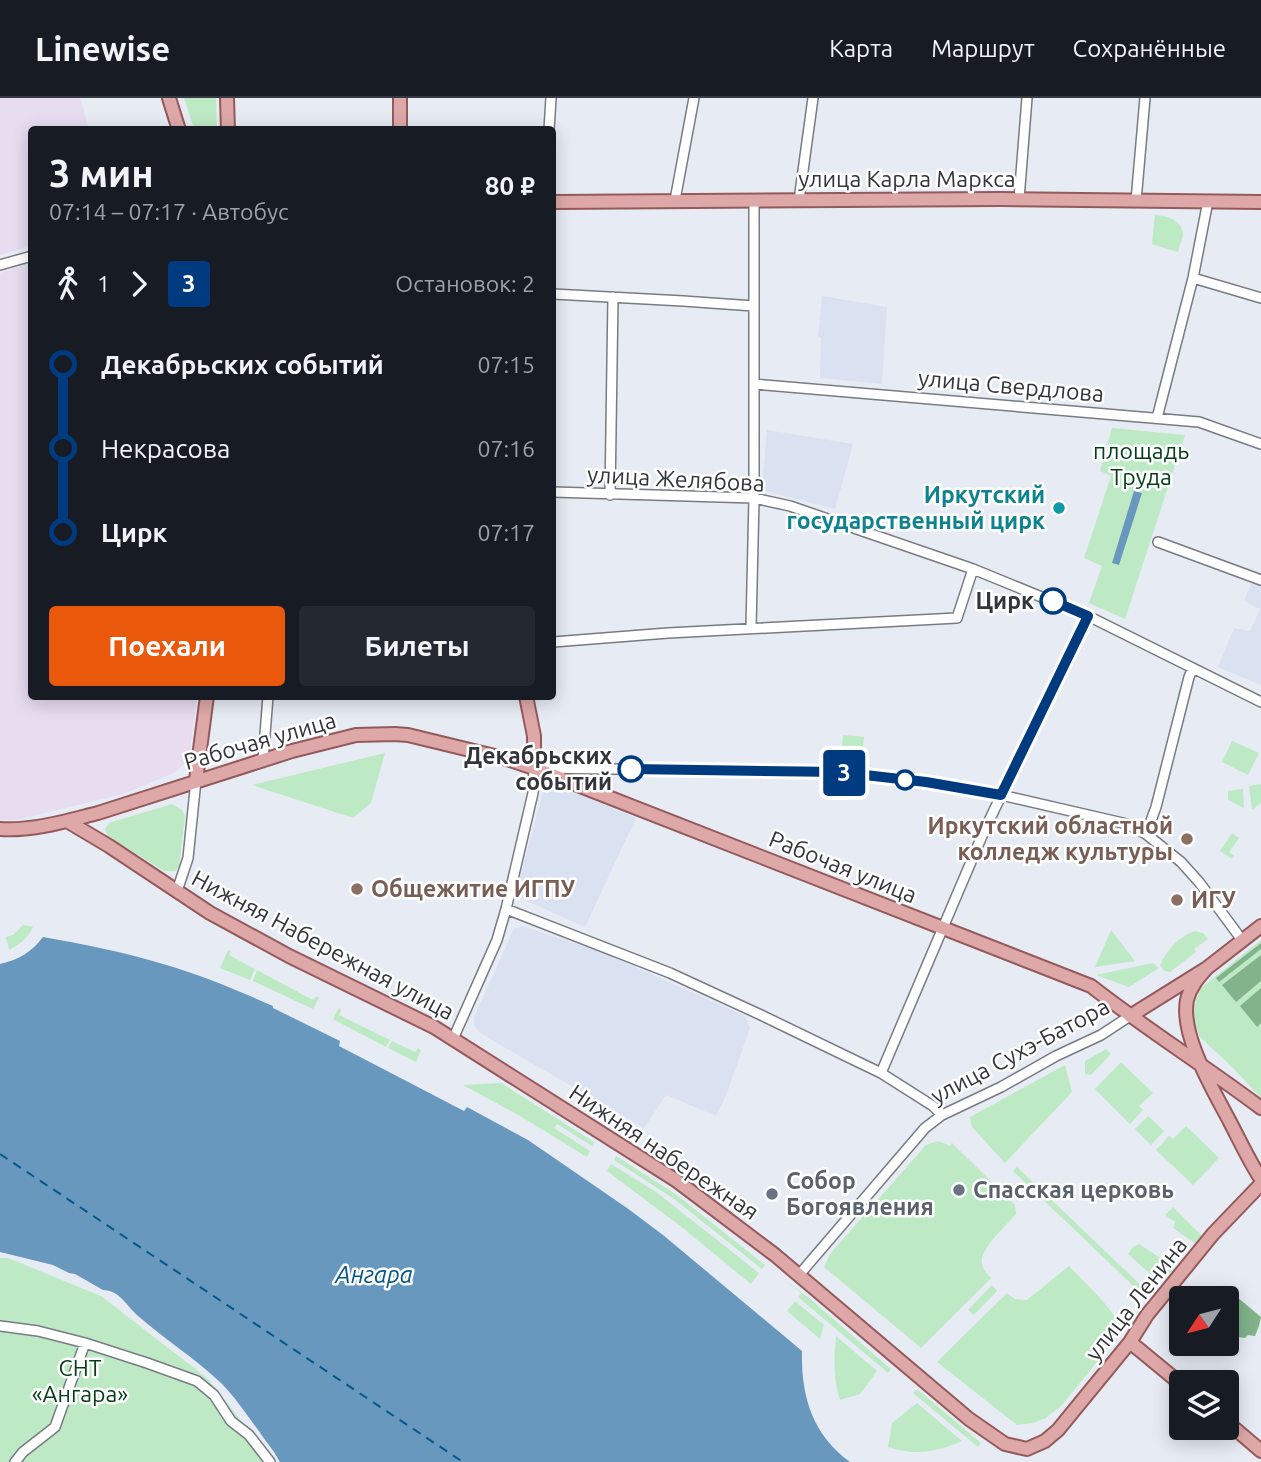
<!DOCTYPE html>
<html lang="ru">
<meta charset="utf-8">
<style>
:root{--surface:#171b24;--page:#242831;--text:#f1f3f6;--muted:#9ea1a6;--line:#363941;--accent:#ea580c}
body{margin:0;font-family:Ubuntu,sans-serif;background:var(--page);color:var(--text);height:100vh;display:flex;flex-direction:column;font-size:26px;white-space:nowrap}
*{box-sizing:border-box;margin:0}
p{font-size:23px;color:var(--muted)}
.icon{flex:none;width:38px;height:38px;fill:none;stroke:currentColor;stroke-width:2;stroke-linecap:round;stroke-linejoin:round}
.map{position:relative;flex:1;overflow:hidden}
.side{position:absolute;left:28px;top:28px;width:528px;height:574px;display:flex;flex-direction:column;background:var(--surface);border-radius:7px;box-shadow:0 4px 18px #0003}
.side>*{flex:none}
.badge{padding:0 14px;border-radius:5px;font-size:24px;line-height:46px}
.needle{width:46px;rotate:234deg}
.tools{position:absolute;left:1169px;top:1188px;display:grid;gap:14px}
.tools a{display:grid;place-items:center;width:70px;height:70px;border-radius:7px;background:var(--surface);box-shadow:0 4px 18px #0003;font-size:35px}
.map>.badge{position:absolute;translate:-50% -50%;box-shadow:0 0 0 4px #fff}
.legs{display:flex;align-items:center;gap:10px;height:77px;padding:0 21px;font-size:23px}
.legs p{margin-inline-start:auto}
.overview{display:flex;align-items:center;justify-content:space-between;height:119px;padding:0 21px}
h1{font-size:38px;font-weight:700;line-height:52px}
.cta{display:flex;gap:14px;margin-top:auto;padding:14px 21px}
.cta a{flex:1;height:80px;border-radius:7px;background:var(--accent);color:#fff;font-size:28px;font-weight:700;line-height:80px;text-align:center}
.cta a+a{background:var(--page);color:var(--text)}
ul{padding:0 21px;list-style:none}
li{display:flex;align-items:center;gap:24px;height:84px;font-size:26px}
li i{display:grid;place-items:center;width:10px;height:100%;margin:0 9px;background:currentColor}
li i::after{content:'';width:18px;height:18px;margin:-9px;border:5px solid;border-radius:50%;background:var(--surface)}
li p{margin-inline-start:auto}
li:first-child i{background:linear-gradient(#0000 50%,currentColor 0)}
li:last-child i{background:linear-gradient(currentColor 50%,#0000 0)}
header{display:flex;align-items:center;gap:42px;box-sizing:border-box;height:98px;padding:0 35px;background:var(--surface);border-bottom:2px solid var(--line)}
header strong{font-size:33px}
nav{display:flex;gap:38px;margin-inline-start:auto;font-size:24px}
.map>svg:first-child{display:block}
.commercial{fill:#e7dcf0}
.built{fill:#dae1f1}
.green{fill:#bdeac4}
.forest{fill:#82b38b}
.water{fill:#6998bf}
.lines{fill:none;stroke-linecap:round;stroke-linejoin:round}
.ferry{stroke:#04588a;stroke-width:2;stroke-dasharray:9 7;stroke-linecap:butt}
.minor-casing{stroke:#787b84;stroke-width:12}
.major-casing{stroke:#945a5b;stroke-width:16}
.minor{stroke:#fff;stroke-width:9}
.major{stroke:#dea8a8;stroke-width:12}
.line-1-casing{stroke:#fff;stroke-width:16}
.line-1{stroke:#003b80;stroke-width:10}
.culture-dot{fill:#0f9aa8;stroke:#fff;stroke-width:2.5}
.stop-1-dot{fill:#fff;stroke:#003b80;stroke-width:3.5}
.education-dot{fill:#8d6e63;stroke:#fff;stroke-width:2.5}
.worship-dot{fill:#6b7280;stroke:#fff;stroke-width:2.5}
.labels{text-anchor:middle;stroke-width:5;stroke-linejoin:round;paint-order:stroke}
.street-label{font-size:23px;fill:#343539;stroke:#fff}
.park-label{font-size:23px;fill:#043e18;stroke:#fff}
.culture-label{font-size:23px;font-weight:bold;fill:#0d838f;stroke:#fff;text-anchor:end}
.stop-label{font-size:23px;font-weight:bold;fill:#343539;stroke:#fff;text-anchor:end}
.education-label{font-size:23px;font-weight:bold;fill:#785e54;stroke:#fff;text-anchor:start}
.worship-label{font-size:23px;font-weight:bold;fill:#5b616d;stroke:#fff;text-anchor:start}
.water-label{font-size:24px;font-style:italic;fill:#04588a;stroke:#fff}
</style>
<header>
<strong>Linewise</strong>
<nav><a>Карта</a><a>Маршрут</a><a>Сохранённые</a></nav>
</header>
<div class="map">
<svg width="1261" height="1364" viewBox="0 0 1261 1364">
<rect width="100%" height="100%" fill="#e7ebf4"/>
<path class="commercial" d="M0,0h80l9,31 -57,1 -1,116 -31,9z
M31,165l1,433 165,1 -8,62 -13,13 -53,22 -107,26h-16v-547z"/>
<path class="built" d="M822,198l65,11 -5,77 -62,-6 1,-40 -3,-1z
M767,332l86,14 -18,65 -73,-19z
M1252,484l9,3v100l-43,-18 16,-39 16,3 10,-22 -16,-8z
M546,683l90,37 -51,109 -69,-31v-4z
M522,828l77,25 146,65 5,12 -23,65 -11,23 -50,-21 -22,33 -164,-95 -6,-8v-8l40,-88z"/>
<path class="green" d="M184,0h32l1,31h-23z
M1155,117c11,1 27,4 28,19 0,5 -4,12 -5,18l-26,-8z
M1112,330l73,7 -60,184 -36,-16 13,-37 -18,-8 27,-82 -11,-5z
M843,637l21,2 -3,25 -20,-3z
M1232,643l27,12 -11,22 -26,-13z
M385,655l-14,50 -18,15 -101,-33z
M1261,686v19l-9,7 -3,-24z
M1243,691l1,19 -16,-8v-9z
M172,706l10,6 3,6 -6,51 -4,4h-11l-56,-35 -3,-6 4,-7z
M1232,735l7,5 -10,14 5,4 -2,3 -12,-8z
M23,827l10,2c-5,11 -13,17 -24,23l-3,-13 7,-2z
M1111,832l24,31 -40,6z
M1195,833l8,2 5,6 -14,10 2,3 -26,20 -6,-1 -4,-6c7,-15 19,-29 35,-34z
M1261,842v158l-29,-31 -32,-30 -7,-18 3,-19 5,-12z
M228,852l3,1 -2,4 26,14 -5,11 -30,-12z
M1153,865l6,5 -30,19 -33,-12z
M257,872l56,30 3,-4 3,2 -6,11 -60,-28z
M339,910l2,2 -2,5 51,25 -4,7 -53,-28z
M392,943l23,11 3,-4 3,2 -5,12 -28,-14z
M1106,951l5,5 -20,21 -6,-1v-13z
M1121,964l32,31 -14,13 4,4 -13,14 -35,-35z
M1065,967l7,27 -67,71 -33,-36 -2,-10z
M501,985l93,59 -2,4 -35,-22 -3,4 36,23 -3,6 -67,-41 -57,-31z
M1148,1018l16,15 -13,14 -16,-16z
M1186,1028l33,32 -26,27 -37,-35 13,-14 4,3z
M938,1043l12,5 2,-3 63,62 1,9c-9,11 -37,35 -34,50 1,6 5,10 9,14l-70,70 -97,-81 6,-13 96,-109z
M616,1058l61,39 88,70 -3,4 -88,-70 -60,-39z
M611,1066l45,28 103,81 -8,11 -72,-59 -72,-54z
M1017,1069l133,127 -4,4 -133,-127z
M1173,1109l29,29 -6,8 -23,-16 2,-6 -10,-7z
M1139,1146l36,24 -11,12h-7l-29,-26 5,-7z
M0,1160h8l93,38 106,82 55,69 7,15h-269z
M1069,1168c19,20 41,39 54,64l-61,75 -16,13 -13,5 -16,2 -80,-63 70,-69 8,6 12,1z
M784,1182l24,17 83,72 -3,4 -90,-76 3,-4z
M992,1187l5,6 -23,24 -6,-5z
M795,1203l29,24 -4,14 -33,-28z
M836,1238l41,35 -17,23 -20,6c-7,-21 -6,-42 -4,-64z
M917,1291l64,54 -3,4 -65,-54z
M917,1305l45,38c-25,11 -47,15 -74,6l4,-24z"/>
<path class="forest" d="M1261,845v6l-42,33 -3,-4z
M1261,857v26l-25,21 -14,-17z
M1261,890v35l-4,4 -17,-21z
M1225,1189l36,30 -2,9 -4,10 -7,-1 -3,3 -7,-1 -11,-9v-30h-12z"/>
<path class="water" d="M1134,393l8,2 -23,72 -7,-2z
M43,839c40,7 81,15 120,27 38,11 74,26 110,42v2l67,33 -1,5 125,65 3,-4 61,33 99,68 36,27 139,116c-1,45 10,83 48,111h-570l-6,-10c-16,-21 -35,-51 -53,-69 -26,-25 -57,-44 -84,-68 -11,-10 -18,-25 -34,-25l-28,-16 -6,-1 -16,-8 -53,-13v-288c18,-4 32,-12 43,-27z"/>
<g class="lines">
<path class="ferry" d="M0,1056l463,308"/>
<defs>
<path id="minor" d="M549,32l2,-32
M1019,101l8,-101
M675,102l19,-102
M799,102l14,-102
M1136,103l9,-103
M0,167l32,-9
M1193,180l68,20
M553,196l130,7 71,5
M754,286l445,38 62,22
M1157,320l36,-140 15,-77
M553,394l201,6 36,8 183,63 115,47 173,86
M610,397l3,-198
M1158,444l103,38
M751,530l3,-130v-298
M553,544l115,-9 289,-15 16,-49
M263,662l5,-64
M1146,736l10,-27 33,-130 4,-9
M177,793l11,-33 8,-78
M506,811l164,64 91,42 120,58 52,33 9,9
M453,941l44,-99 9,-31 27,-116 1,-25 305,4 87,10 75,13 126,29 19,10 35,28 18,20 43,58
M881,975l104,-244 103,-213
M799,1177l126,-147 17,-13 59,-28 55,-31 45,-21 29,-19
M0,1228l38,5 47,12 62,20 50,18 17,14 17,26 18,14 21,27
M15,1364l8,-10 32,-25 30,-84"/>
<path id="major" d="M169,0l10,32
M227,0l1,32
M400,32v-32
M553,104l448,-3 260,3
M526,598l8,40v32
M196,682l11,-84
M67,723l42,25 101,67 79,43 145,71 243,154 98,74 194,164 36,25 22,5 18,-8 13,-11 72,-88 17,-27 18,-22 48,-59 48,-50
M0,731c34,2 66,-8 98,-16l194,-62 64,-16 39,-1 13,1 99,24 27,9 557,218c55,43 114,80 170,122
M1207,870c-9,10 -17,19 -20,32 -7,36 27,91 43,122 10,19 19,39 31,57
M1130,918l77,-48 54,-42
M1130,1244l51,42
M1227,1324l34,29"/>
</defs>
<use href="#minor" class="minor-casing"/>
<use href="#major" class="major-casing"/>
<use href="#minor" class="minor"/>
<use href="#major" class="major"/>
</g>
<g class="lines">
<defs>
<path id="line-1" d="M631,671l208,3 87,10 75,13 87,-179 -35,-15"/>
</defs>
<use href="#line-1" class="line-1-casing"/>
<use href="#line-1" class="line-1"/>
</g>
<circle class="culture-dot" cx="1059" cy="410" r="7"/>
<g class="stop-1-dot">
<circle cx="1053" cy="503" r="12"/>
<circle cx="631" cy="671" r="12"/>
<circle cx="905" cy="682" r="9"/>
</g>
<g class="education-dot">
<circle cx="1187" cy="741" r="7"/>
<circle cx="357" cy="791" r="7"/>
<circle cx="1177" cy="802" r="7"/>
</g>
<g class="worship-dot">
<circle cx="959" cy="1092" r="7"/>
<circle cx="772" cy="1096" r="7"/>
</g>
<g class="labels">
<g class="street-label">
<text x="907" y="89">улица Карла Маркса</text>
<text transform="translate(1011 288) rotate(5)" y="8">улица Свердлова</text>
<text transform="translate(676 381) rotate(3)" y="8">улица Желябова</text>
<text transform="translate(260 643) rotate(-16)" y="8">Рабочая улица</text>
<text transform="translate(843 769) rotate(22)" y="8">Рабочая улица</text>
<text transform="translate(323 847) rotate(28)" y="8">Нижняя Набережная улица</text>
<text transform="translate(1020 953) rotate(-28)" y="8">улица Сухэ-Батора</text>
<text transform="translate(664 1054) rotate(34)" y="8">Нижняя набережная</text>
<text transform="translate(1136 1201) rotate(-52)" y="8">улица Ленина</text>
</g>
<g class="park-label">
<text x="1141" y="361">площадь<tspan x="1141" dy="26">Труда</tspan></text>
<text x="80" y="1278">СНТ<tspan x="80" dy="26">«Ангара»</tspan></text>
</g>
<g class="culture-label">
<text x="1045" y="405">Иркутский<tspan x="1045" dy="26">государственный цирк</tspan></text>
</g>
<g class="stop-label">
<text x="1034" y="511">Цирк</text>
<text x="612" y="666">Декабрьских<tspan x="612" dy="26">событий</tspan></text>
</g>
<g class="education-label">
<text x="1173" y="736" text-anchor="end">Иркутский областной<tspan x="1173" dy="26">колледж культуры</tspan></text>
<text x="371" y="799">Общежитие ИГПУ</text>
<text x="1191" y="810">ИГУ</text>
</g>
<g class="worship-label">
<text x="786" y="1091">Собор<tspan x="786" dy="26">Богоявления</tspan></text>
<text x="973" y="1100">Спасская церковь</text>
</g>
<g class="water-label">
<text x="374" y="1185">Ангара</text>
</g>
</g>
</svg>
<div class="tools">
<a><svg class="needle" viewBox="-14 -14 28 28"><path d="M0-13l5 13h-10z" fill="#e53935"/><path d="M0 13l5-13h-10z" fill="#9ea1a6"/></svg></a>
<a><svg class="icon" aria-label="layers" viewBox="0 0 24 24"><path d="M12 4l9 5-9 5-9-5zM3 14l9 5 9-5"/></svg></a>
</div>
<b class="badge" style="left:844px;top:675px;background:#003b80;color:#fff">3</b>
<section class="side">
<div class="overview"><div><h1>3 мин</h1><p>07:14 – 07:17 · Автобус</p></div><b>80 ₽</b></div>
<div class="legs"><svg class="icon" aria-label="walk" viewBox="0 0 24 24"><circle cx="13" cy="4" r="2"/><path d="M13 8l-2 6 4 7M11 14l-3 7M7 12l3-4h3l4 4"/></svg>1<svg class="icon" aria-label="forward" viewBox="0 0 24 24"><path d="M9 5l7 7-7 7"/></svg><b class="badge" style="background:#003b80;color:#fff">3</b><p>Остановок: 2</p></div>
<ul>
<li><i style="color:#003b80"></i><b>Декабрьских событий</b><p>07:15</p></li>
<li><i style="color:#003b80"></i><span>Некрасова</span><p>07:16</p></li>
<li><i style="color:#003b80"></i><b>Цирк</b><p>07:17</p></li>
</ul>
<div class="cta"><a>Поехали</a><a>Билеты</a></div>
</section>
</div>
